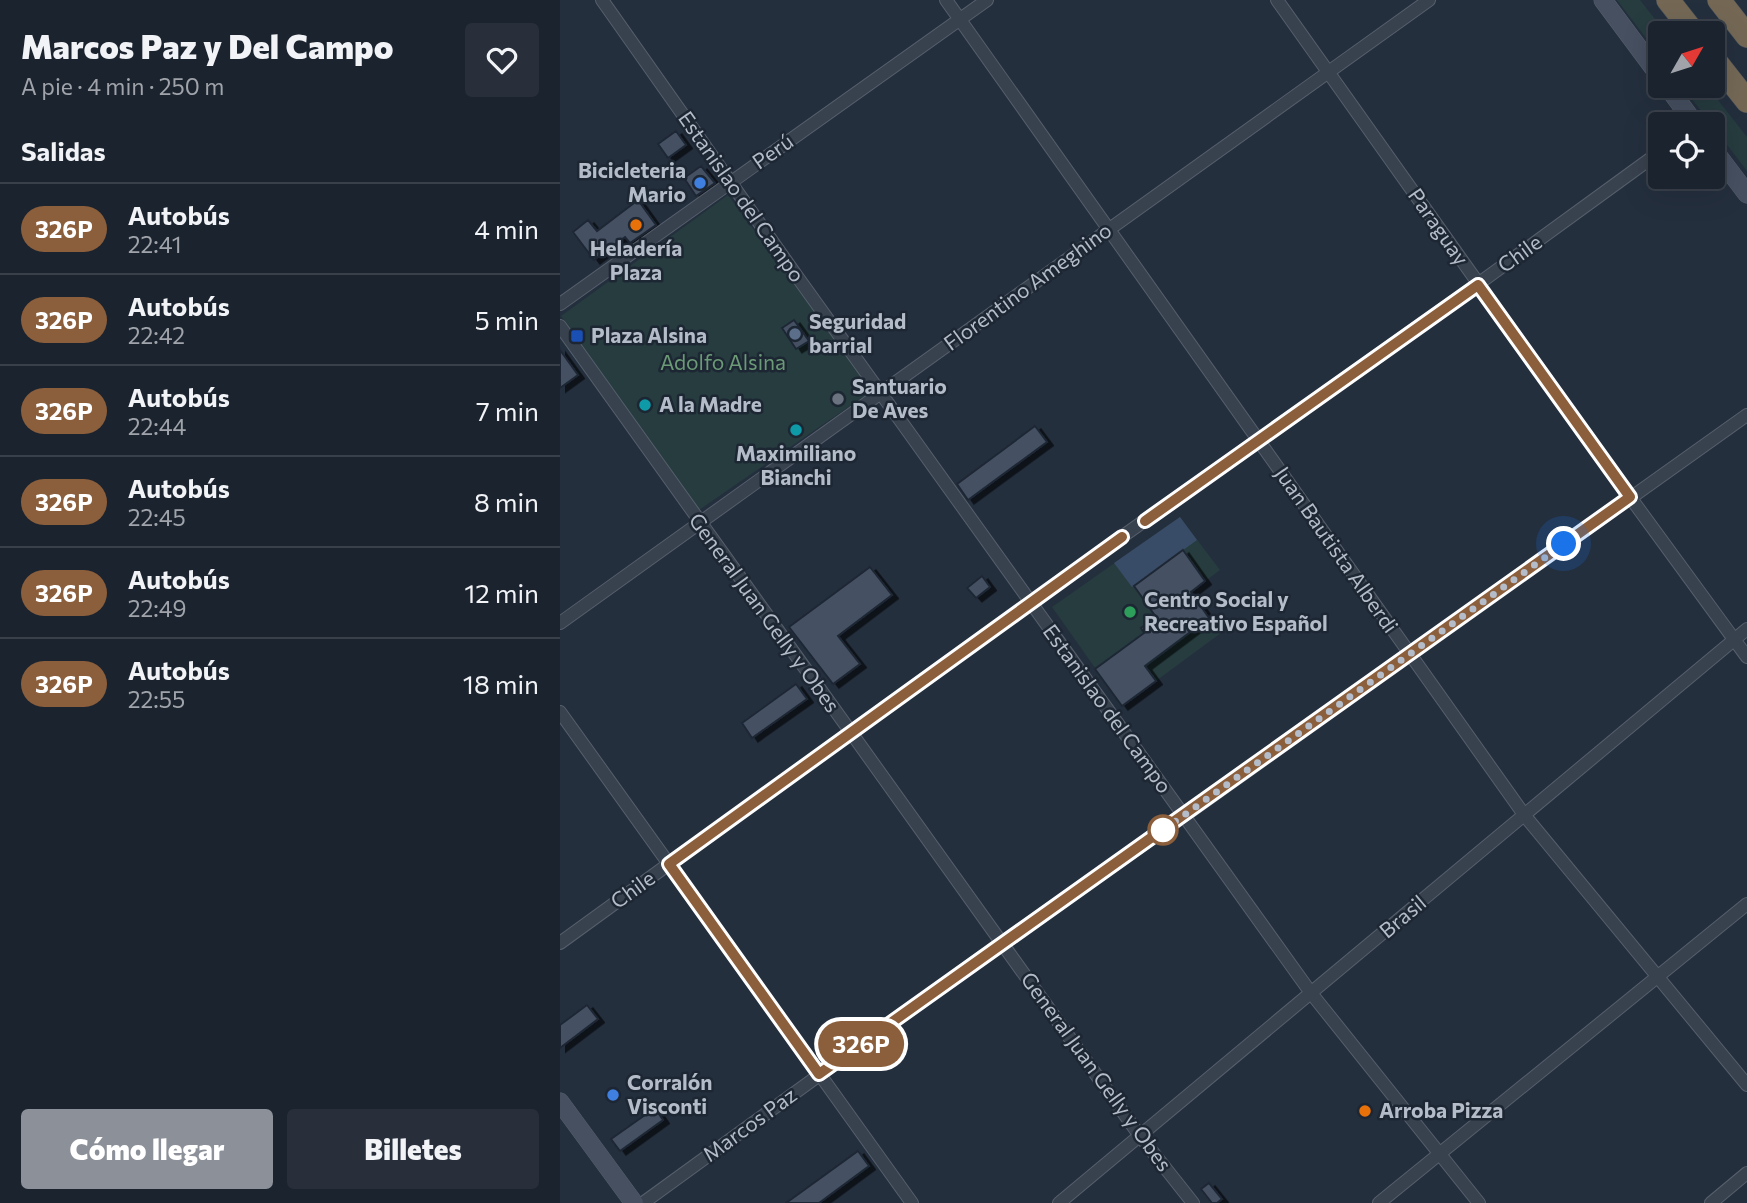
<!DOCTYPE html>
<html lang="es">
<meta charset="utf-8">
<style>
:root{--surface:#1b232e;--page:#282f3a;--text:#f1f3f6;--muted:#a0a4aa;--line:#39404a;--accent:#8c9099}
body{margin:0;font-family:Commissioner,sans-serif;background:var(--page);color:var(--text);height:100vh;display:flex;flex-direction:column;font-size:26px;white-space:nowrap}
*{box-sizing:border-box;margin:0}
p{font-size:23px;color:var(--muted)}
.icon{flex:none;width:38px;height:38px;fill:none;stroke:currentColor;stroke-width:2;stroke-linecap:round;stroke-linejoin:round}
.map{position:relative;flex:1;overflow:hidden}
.sheet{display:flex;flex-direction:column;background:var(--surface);width:560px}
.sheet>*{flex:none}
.badge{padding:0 14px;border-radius:23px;font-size:24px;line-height:46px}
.needle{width:46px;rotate:51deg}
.controls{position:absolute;left:1088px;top:21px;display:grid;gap:14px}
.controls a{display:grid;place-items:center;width:77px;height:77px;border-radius:7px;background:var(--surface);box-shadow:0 7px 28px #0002,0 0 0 2px var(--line);font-size:35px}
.you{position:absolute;width:35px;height:35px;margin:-18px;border:5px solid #fff;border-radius:50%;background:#1a73e8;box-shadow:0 0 0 10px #1a73e833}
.map>.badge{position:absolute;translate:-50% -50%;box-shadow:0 0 0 4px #fff}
h2{padding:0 21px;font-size:26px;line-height:63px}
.round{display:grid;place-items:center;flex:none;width:74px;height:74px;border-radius:7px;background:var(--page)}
.headline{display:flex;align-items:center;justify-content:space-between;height:119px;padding:0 21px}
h1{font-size:33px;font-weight:800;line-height:52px}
.cta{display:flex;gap:14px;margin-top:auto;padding:14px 21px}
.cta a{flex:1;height:80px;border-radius:7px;background:var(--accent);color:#fff;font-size:28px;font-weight:800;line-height:80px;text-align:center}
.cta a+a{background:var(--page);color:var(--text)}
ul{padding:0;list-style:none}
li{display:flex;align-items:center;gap:21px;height:91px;padding:0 21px;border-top:2px solid var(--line)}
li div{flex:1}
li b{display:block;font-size:26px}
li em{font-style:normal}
li .badge{min-width:77px;font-weight:700;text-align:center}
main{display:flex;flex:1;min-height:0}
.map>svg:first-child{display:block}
.green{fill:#263c3f}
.water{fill:#394c67}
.building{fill:#455162;stroke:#1f2835;stroke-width:2;filter:url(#shadow)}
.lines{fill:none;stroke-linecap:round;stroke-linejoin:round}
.street-casing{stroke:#565f6c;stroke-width:14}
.secondary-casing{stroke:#565f6c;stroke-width:19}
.highway-casing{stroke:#434c59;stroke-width:24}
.street{stroke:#38414e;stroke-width:12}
.secondary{stroke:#465061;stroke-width:18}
.highway{stroke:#746855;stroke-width:23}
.line-casing{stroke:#fff;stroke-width:16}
.line{stroke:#8b5e3c;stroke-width:10}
.walk{stroke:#b4bcc9;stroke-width:7;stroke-dasharray:0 12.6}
.shop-dot{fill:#3f7fe0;stroke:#1d2633;stroke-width:2.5}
.food-dot{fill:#e8710a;stroke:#1d2633;stroke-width:2.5}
.service-dot{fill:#5c6f8a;stroke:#1d2633;stroke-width:2.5}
.transit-dot{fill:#1a4fb4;stroke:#1d2633;stroke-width:2.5}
.worship-dot{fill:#6b7280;stroke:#1d2633;stroke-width:2.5}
.culture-dot{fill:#0f9aa8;stroke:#1d2633;stroke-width:2.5}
.leisure-dot{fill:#2e9e5b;stroke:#1d2633;stroke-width:2.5}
.stop-dot{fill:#fff;stroke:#8b5e3c;stroke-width:3.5}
.labels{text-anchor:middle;stroke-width:5;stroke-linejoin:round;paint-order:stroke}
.street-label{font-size:21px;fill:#b4bcc9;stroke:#1d2633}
.poi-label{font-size:21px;font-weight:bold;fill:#b4bcc9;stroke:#1d2633;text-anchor:start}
.park-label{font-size:21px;fill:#6b9a76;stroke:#1d2633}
</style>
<main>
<section class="sheet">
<div class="headline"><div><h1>Marcos Paz y Del Campo</h1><p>A pie · 4 min · 250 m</p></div><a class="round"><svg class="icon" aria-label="heart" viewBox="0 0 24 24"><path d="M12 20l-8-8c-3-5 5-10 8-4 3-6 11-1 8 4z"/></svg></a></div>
<h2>Salidas</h2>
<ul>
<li><span class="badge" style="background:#8b5e3c;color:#fff">326P</span><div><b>Autobús</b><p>22:41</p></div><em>4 min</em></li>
<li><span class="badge" style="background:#8b5e3c;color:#fff">326P</span><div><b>Autobús</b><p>22:42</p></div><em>5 min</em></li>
<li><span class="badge" style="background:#8b5e3c;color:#fff">326P</span><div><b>Autobús</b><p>22:44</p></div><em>7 min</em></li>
<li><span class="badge" style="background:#8b5e3c;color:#fff">326P</span><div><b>Autobús</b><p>22:45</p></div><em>8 min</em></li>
<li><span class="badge" style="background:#8b5e3c;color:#fff">326P</span><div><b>Autobús</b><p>22:49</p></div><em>12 min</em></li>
<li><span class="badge" style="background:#8b5e3c;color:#fff">326P</span><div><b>Autobús</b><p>22:55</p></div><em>18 min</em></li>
</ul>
<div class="cta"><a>Cómo llegar</a><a>Billetes</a></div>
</section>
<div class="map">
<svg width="1187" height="1203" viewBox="0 0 1187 1203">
<defs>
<filter id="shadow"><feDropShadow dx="6" dy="3.5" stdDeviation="0" flood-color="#0009"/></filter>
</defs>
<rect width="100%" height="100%" fill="#242f3e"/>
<path class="green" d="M1057,0h23l26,33h-5v25z
M1122,86h25l40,51v34z
M168,195l145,195 -174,120 -138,-194z
M620,517l40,53 -29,22 30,41 -99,73 -70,-99z"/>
<path class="water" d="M620,517l17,23 -65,47 -18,-24z"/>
<path class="building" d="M116,131l10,14 -18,13 -10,-14z
M141,166l14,17 -19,13 -12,-18z
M78,200l18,25 -26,18 -5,-6 -31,23 -21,-28 15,-12 9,11z
M234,320l15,21 -13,8 -14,-21z
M0,350l18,25 -18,13z
M475,426l12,16 -79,58 -11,-16z
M623,550l22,31 -14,11 18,26 -64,48 11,15 -34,25 -27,-37 49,-36 -3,-5 15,-11 -22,-31z
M310,567l22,28 -54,41 22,28 -27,20 -44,-57z
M422,576l8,11 -14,11 -9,-10z
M236,684l11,15 -55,39 -10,-15z
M27,1005l11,14 -38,29v-23z
M95,1108l8,12 -43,31 -9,-12z
M298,1151l11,15 -50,37h-33z
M649,1183l13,16 -5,4h-5l-11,-14z"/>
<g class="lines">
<defs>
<path id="street" d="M42,0l194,275 515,718 168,210
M386,0l579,816 222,269
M717,0l353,497 117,160
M0,304l427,-304
M0,326l580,810 53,67
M0,623l869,-623
M0,712l352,491
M0,943l470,-341 448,-318 183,-133
M83,1203l358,-260 183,-127 563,-401
M499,1203l688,-574
M819,1203l368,-299
M1151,1203l36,-30"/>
<path id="secondary" d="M1043,0l58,78
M1107,86l28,38
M1153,149l34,45
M0,1102l74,101"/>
<path id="highway" d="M1108,0l26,33
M1159,0l28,36
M1153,58l34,43"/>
</defs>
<use href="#street" class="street-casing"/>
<use href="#secondary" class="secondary-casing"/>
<use href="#highway" class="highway-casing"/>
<use href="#street" class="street"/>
<use href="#secondary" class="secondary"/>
<use href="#highway" class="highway"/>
</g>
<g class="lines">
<defs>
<path id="line" d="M562,537l-453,327 150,210 811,-577 -152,-212 -333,236"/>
</defs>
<use href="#line" class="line-casing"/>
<use href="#line" class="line"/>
<path class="walk" d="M603,830l-4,3 405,-289"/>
</g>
<g class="shop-dot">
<circle cx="140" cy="183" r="7"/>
<circle cx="53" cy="1095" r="7"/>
</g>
<g class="food-dot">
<circle cx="76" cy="225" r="7"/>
<circle cx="805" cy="1111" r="7"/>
</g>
<circle class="service-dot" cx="235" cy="334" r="7"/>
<rect class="transit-dot" x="10" y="329" width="14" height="14" rx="3.5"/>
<circle class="worship-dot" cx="278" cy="399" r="7"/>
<g class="culture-dot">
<circle cx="85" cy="405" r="7"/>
<circle cx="236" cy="430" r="7"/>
</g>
<circle class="leisure-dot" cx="570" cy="612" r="7"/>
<circle class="stop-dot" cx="603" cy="830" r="14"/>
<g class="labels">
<g class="street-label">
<text transform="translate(213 152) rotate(-35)" y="7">Perú</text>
<text transform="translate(181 197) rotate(55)" y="7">Estanislao del Campo</text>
<text transform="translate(878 227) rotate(55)" y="7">Paraguay</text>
<text transform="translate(960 254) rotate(-36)" y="7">Chile</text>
<text transform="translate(468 287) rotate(-36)" y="7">Florentino Ameghino</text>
<text transform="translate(776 550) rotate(55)" y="7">Juan Bautista Alberdi</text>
<text transform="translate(204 613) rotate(54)" y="7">General Juan Gelly y Obes</text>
<text transform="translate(547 709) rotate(54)" y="7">Estanislao del Campo</text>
<text transform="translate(73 890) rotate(-36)" y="7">Chile</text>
<text transform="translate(843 917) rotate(-40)" y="7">Brasil</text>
<text transform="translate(536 1072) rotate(54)" y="7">General Juan Gelly y Obes</text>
<text transform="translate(190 1125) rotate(-36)" y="7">Marcos Paz</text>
</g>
<g class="poi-label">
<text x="126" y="178" text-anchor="end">Bicicleteria<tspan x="126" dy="24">Mario</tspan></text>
<text x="76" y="256" text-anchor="middle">Heladería<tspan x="76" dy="24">Plaza</tspan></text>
<text x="249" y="329">Seguridad<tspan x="249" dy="24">barrial</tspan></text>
<text x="31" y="343">Plaza Alsina</text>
<text x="292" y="394">Santuario<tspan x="292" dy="24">De Aves</tspan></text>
<text x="99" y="412">A la Madre</text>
<text x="236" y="461" text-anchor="middle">Maximiliano<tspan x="236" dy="24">Bianchi</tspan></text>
<text x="584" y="607">Centro Social y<tspan x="584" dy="24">Recreativo Español</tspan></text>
<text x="67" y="1090">Corralón<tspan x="67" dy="24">Visconti</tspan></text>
<text x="819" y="1118">Arroba Pizza</text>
</g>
<g class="park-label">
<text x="163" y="370">Adolfo Alsina</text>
</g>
</g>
</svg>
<div class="controls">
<a><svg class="needle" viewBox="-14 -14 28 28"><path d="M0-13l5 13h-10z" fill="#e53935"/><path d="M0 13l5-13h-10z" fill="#a0a4aa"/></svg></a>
<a><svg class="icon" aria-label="locate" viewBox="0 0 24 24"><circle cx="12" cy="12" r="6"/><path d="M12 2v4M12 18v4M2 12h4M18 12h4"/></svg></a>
</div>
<div class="you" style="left:1004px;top:544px"></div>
<b class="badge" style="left:301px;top:1044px;background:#8b5e3c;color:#fff">326P</b>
</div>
</main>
